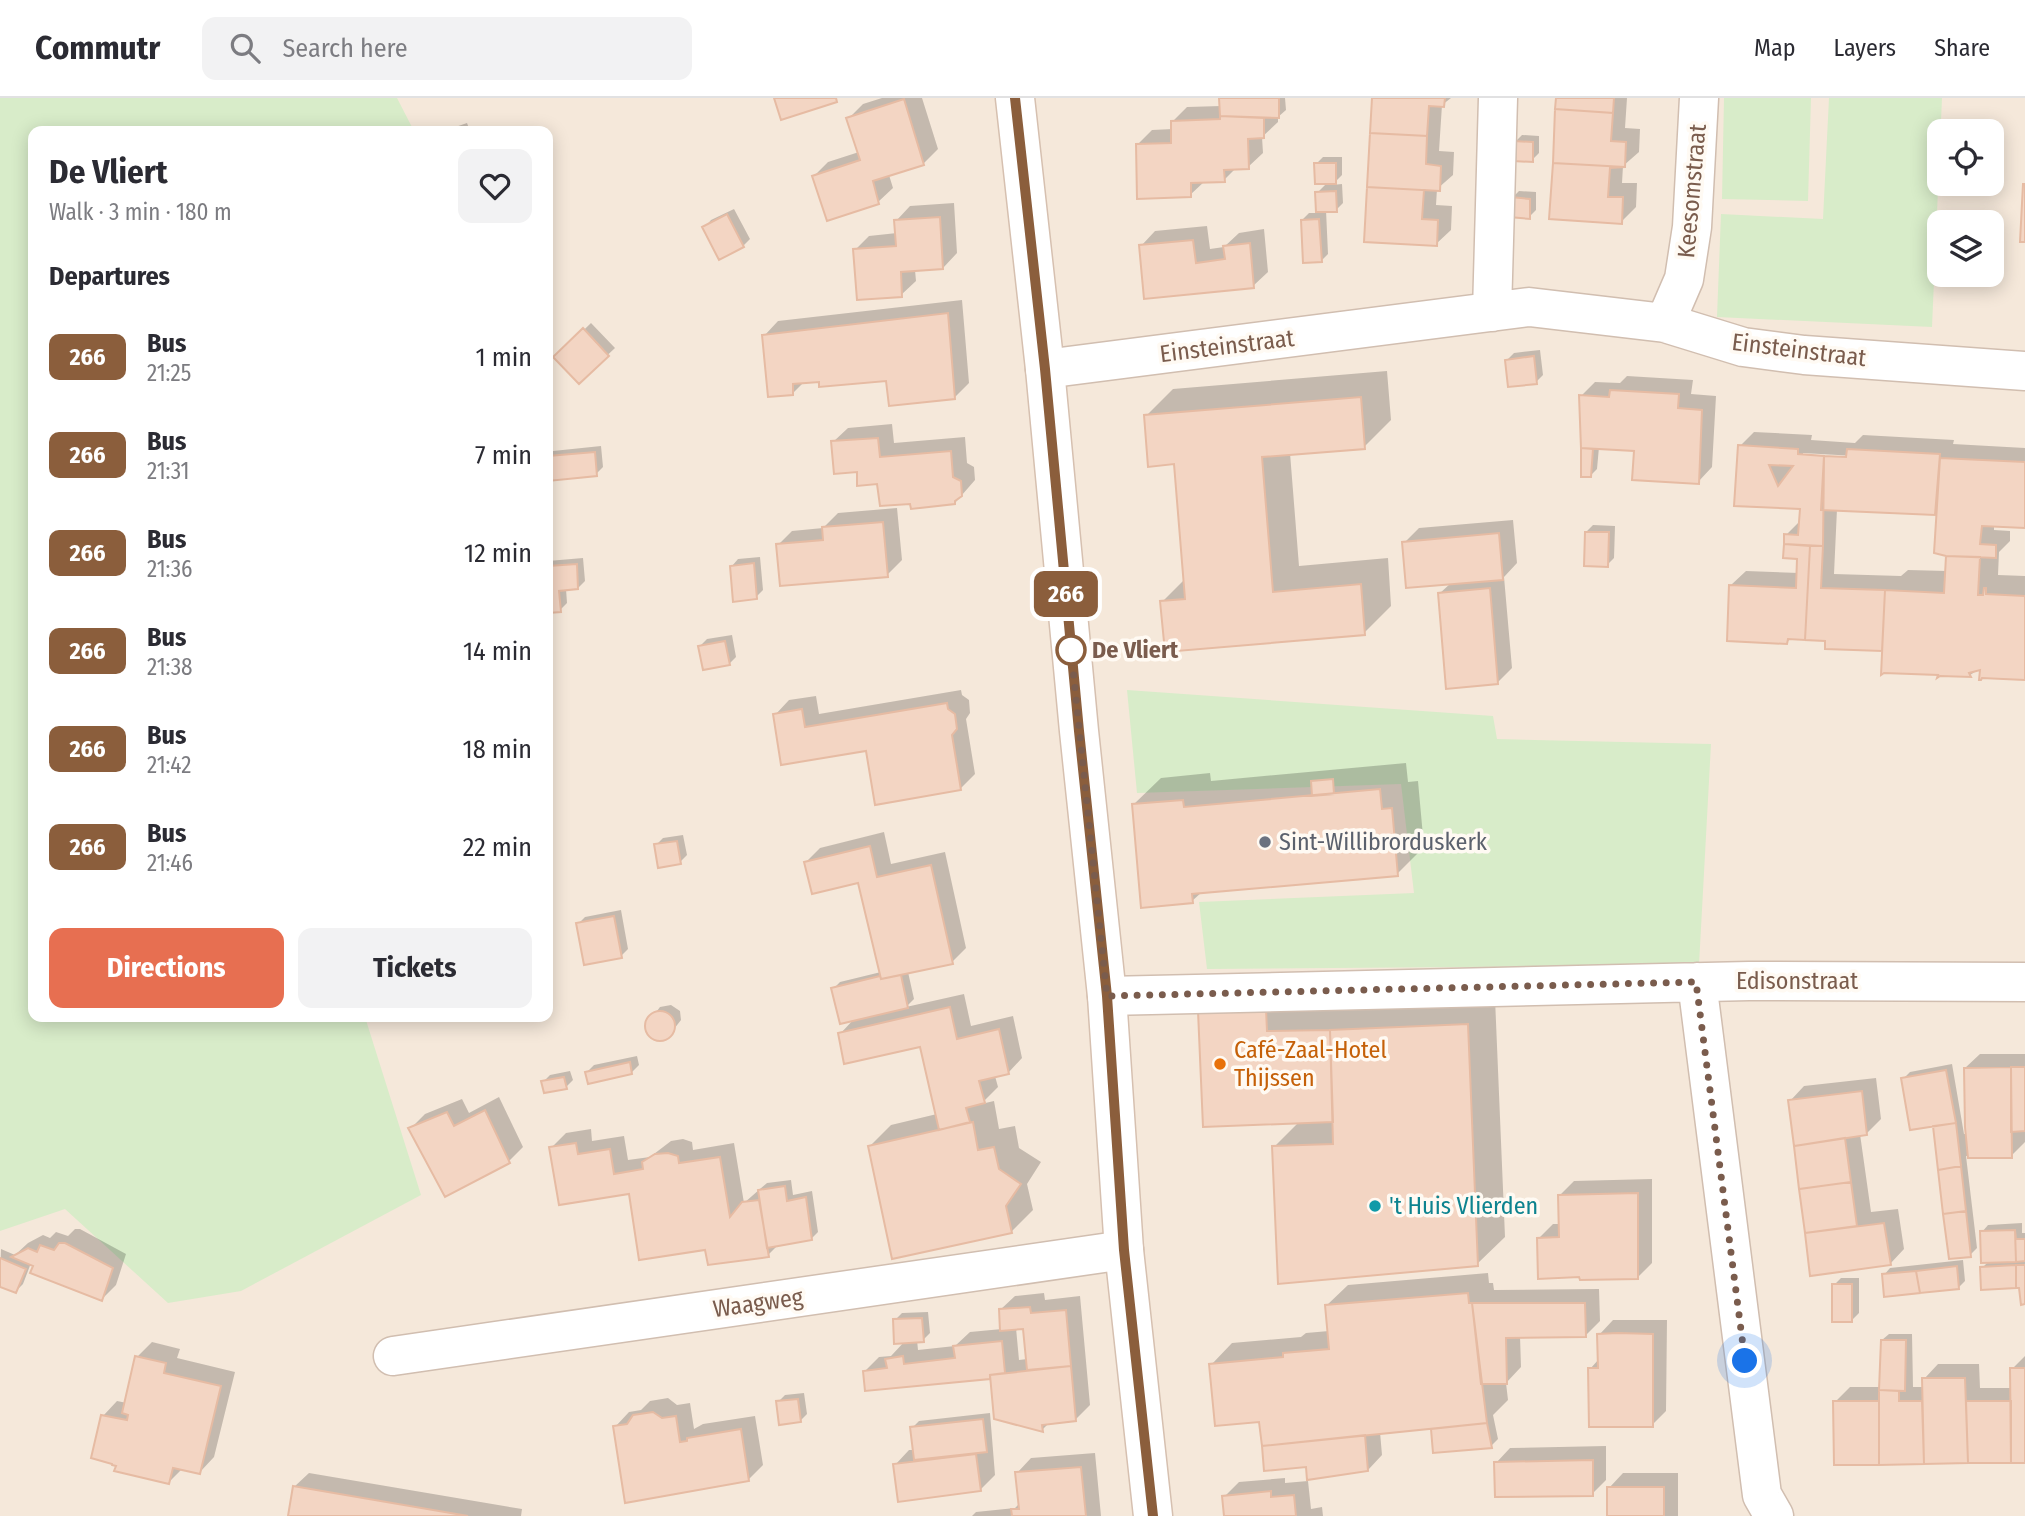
<!DOCTYPE html>
<meta charset="utf-8">
<style>
:root{--surface:#fff;--page:#f2f2f3;--text:#2b2b33;--muted:#7c7c81;--line:#e1e1e2;--accent:#e76f51}
body{margin:0;font-family:"Fira Sans Condensed",sans-serif;background:var(--page);color:var(--text);height:100vh;display:flex;flex-direction:column;font-size:26px;white-space:nowrap}
*{box-sizing:border-box;margin:0}
p{font-size:23px;color:var(--muted)}
.icon{flex:none;width:38px;height:38px;fill:none;stroke:currentColor;stroke-width:2;stroke-linecap:round;stroke-linejoin:round}
.map{position:relative;flex:1;overflow:hidden}
.sheet{position:absolute;left:28px;top:28px;width:525px;height:896px;display:flex;flex-direction:column;background:var(--surface);border-radius:14px;box-shadow:0 4px 18px #0003}
.sheet>*{flex:none}
.badge{padding:0 14px;border-radius:10px;font-size:24px;line-height:46px}
.tools{position:absolute;left:1927px;top:21px;display:grid;gap:14px}
.tools a{display:grid;place-items:center;width:77px;height:77px;border-radius:14px;background:var(--surface);box-shadow:0 4px 18px #0003;font-size:35px}
.you{position:absolute;width:35px;height:35px;margin:-18px;border:5px solid #fff;border-radius:50%;background:#1a73e8;box-shadow:0 0 0 10px #1a73e833}
.map>.badge{position:absolute;translate:-50% -50%;box-shadow:0 0 0 4px #fff}
h2{padding:0 21px;font-size:26px;line-height:63px}
.round{display:grid;place-items:center;flex:none;width:74px;height:74px;border-radius:14px;background:var(--page)}
.head{display:flex;align-items:center;justify-content:space-between;height:119px;padding:0 21px}
h1{font-size:33px;font-weight:700;line-height:52px}
.button{display:flex;gap:14px;margin-top:auto;padding:14px 21px}
.button a{flex:1;height:80px;border-radius:14px;background:var(--accent);color:#fff;font-size:28px;font-weight:700;line-height:80px;text-align:center}
.button a+a{background:var(--page);color:var(--text)}
ul{padding:0;list-style:none}
li{display:flex;align-items:center;gap:21px;height:98px;padding:0 21px}
li div{flex:1}
li b{display:block;font-size:26px}
li em{font-style:normal}
li .badge{min-width:77px;font-weight:700;text-align:center}
header{display:flex;align-items:center;gap:42px;box-sizing:border-box;height:98px;padding:0 35px;background:var(--surface);border-bottom:2px solid var(--line)}
header strong{font-size:33px}
nav{display:flex;gap:38px;margin-inline-start:auto;font-size:24px}
.search{width:490px;height:63px;background:var(--page);display:flex;align-items:center;gap:18px;box-sizing:border-box;padding:0 24px;border-radius:14px;color:var(--muted);font-size:26px}
.map>svg:first-child{display:block}
.residential{fill:#f5e8da;fill-rule:evenodd}
.green{fill:#d8ecc9}
.shadow{fill:#0003;fill-rule:evenodd}
.building{fill:#f3d5c3;stroke:#e6bba3;stroke-width:2;fill-rule:evenodd}
.lines{fill:none;stroke-linecap:round;stroke-linejoin:round}
.street-casing{stroke:#d1beb0;stroke-width:41}
.secondary-casing{stroke:#d6c0b0;stroke-width:41}
.street{stroke:#fff;stroke-width:38}
.secondary{stroke:#fff;stroke-width:38}
.line-casing{stroke:#fff;stroke-width:16}
.line{stroke:#8b5e3c;stroke-width:10}
.walk{stroke:#7a5c4d;stroke-width:7;stroke-dasharray:0 12.6}
.stop-dot{fill:#fff;stroke:#8b5e3c;stroke-width:3.5}
.worship-dot{fill:#6b7280;stroke:#fffaf3;stroke-width:2.5}
.food-dot{fill:#e8710a;stroke:#fffaf3;stroke-width:2.5}
.culture-dot{fill:#0f9aa8;stroke:#fffaf3;stroke-width:2.5}
.labels{text-anchor:middle;stroke-width:7;stroke-linejoin:round;paint-order:stroke}
.street-label{font-size:24px;fill:#7a5c4d;stroke:#fffaf3}
.stop-label{font-size:24px;font-weight:bold;fill:#7a5c4d;stroke:#fffaf3;text-anchor:start}
.worship-label{font-size:24px;fill:#5b616d;stroke:#fffaf3;text-anchor:start}
.food-label{font-size:24px;fill:#c56008;stroke:#fffaf3;text-anchor:start}
.culture-label{font-size:24px;fill:#0d838f;stroke:#fffaf3;text-anchor:start}
</style>
<header>
<strong>Commutr</strong>
<div class="search"><svg class="icon" aria-label="search" viewBox="0 0 24 24"><circle cx="10" cy="10" r="6"/><path d="M15 15l6 6"/></svg>Search here</div>
<nav><a>Map</a><a>Layers</a><a>Share</a></nav>
</header>
<div class="map">
<svg width="2025" height="1418" viewBox="0 0 2025 1418">
<rect width="100%" height="100%" fill="#fdf6ec"/>
<path class="residential" d="M219,0h1806v1418h-2025v-804l33,305h515v-886h-293zM1939,33h53v53h-53zM1939,124h53v53h-53z"/>
<path class="green" d="M0,0h397l17,33h-381v886h332l56,178 -180,96 -73,12 -103,-94 -65,22z
M1724,0h87l-3,103 -86,-2z
M1829,0h113l-10,229 -215,-10 4,-103 102,5z
M1127,592l366,26 4,23 214,5 -12,221 -492,4 -8,-67 215,-9 -13,-109 -264,9z"/>
<path class="shadow" d="M882,0h40l16,51 -15,15 -34,11 4,13 -15,14 -64,-26 14,-14 31,-10 -11,-33 15,-15z
M1221,0h64l1,12 -8,7v5l-16,15 1,16 -15,14 -12,1 -12,12 -19,1 -15,14 -52,-51 14,-14 21,-1 -1,-7 15,-15 34,-1z
M1374,0h77l-9,7 -3,46 15,1 -1,23 -16,14 -1,16 16,1 -1,24 -15,14 -70,-3z
M1558,0h69l-2,30 15,1 -1,23 -16,14 -1,17h15l-1,24 -15,15 -70,-4z
M467,25l3,8h-26z
M1522,37l17,1v17l-7,7 -17,-18z
M1323,59h19v18l-10,10 10,-1 1,19 -7,7h-10l2,44 -7,7 -19,-41 7,-7h9l-1,-20 11,-11 -12,-18z
M1519,93l17,1v18l-7,7 -17,-19z
M954,105l3,50 -14,15 -28,2 1,11 -15,14 -46,-45 14,-14 28,-3 -1,-12 14,-15z
M734,111l16,30 -7,7 -38,-19 6,-7z
M1207,128l3,23 14,-2 15,-14 25,-4 4,43 -15,14 -112,-40 14,-15z
M962,202l7,83 -15,15 -66,-19 -84,3 -11,11 -29,-57 14,-15z
M591,225l24,25 -36,34 -23,-25z
M1540,252l3,25 -7,7 -29,-22 7,-7z
M1387,273l4,49 -27,27 -74,6 9,113 89,-8 3,48 -27,27 -202,-31 23,-23 -10,-117 -29,-46 27,-27z
M1627,278l66,4 -2,14 25,2 -4,71 -14,15 -62,-33 -37,-2 -2,22 -7,7 -7,-1 -2,-79 14,-14 25,1z
M892,326l2,19 71,-6 2,26 7,4 1,13 -20,23 -44,-1 -53,-32 -25,-28 15,-14z
M1754,334l58,3 -1,5 44,3 8,-8 91,5 -1,4 72,4v78l-31,-1v5l16,1v10l-11,11 -1,23 27,1v102l-44,-10 -11,7 -86,-25 -57,-3v-7l-35,-3 -5,5 -56,-57 15,-14 53,2v-16l-14,-1 1,-21 15,-15 1,-12 -66,-4 4,-58zM1803,355l52,3v4l-52,-4zM1837,411l101,4 10,41 -1,17 -39,-1 -7,6 -67,-2z
M601,348l2,21 -7,7 -48,5v-24l5,-4z
M897,410l5,52 -15,15 -109,-30 14,-14 31,-3 15,-15z
M1513,422l4,43 -13,14 8,91 -14,14 -59,-88 12,-11 -47,-40 15,-15z
M1593,427l22,1 -1,32 -7,7 -21,-33z
M760,459l3,33 -7,7 -24,-31 6,-7z
M583,460l2,23 -7,7 -12,1 1,14 -7,7 -12,1v-50z
M732,537l4,22 -7,7 -29,-18 7,-7z
M961,592l1,5 7,5 1,13 -4,6 9,55 -15,15 -92,-41 -86,15 -7,-48 14,-15 27,-4 3,18z
M1406,665l2,19 10,-1 6,66 -27,27 -195,18 -10,9 -59,-96 28,-27 49,-5 1,8z
M884,734l7,32 54,-12 21,96 -14,14 -44,10 6,27 -8,8 58,-13 7,32 42,-10 9,42 -14,15 -13,3 3,11 -17,17 13,-3 5,28 16,-3 4,22 22,14 -14,22 6,26 -22,22 -141,-86 21,-21 46,-11 -16,-69 -81,-11 14,-15 -21,-30 7,-7 41,-10 -22,-91 -53,-19 14,-14z
M683,737l4,20 -7,7 -24,-17 7,-7z
M621,812l7,39 -7,7 -43,-32 7,-7z
M1495,900l10,239 -28,27 -203,-117 25,-25 -99,-110 153,-2 6,-6z
M671,907l9,6 1,9 -14,18 -10,1 -8,-6 -2,-9 13,-17z
M1980,956h45v88l-14,14h-45l11,92 -7,7 -35,-132 -32,-44 7,-7 42,-8 12,70h2l-1,-66z
M637,958l2,9 -7,7h-45l7,-7z
M570,973l3,9 -7,7 -23,-5 7,-7z
M1876,980l5,41 -15,15h-6l11,78 27,-3 6,40 -14,15 -78,10 -22,-173 14,-15z
M499,999l24,50 -14,14 -99,-32 15,-15 37,-15 7,14z
M591,1031l1,12 32,-5 4,24 22,-3 21,-16 12,-2 9,3 1,8 41,-7 10,60 23,-20 24,-3 2,15 19,-4 6,41 -7,7 -32,5 -11,11 -61,-7 -77,-56 -79,-44 15,-15z
M1652,1081v84l-15,15 -98,-40 14,-14h8l-1,-29 14,-14z
M2022,1125v10h3v70l-4,-17 -39,-18 7,-7 -7,-29 6,-7z
M75,1131h5l46,25 -10,31 -14,14 -71,-36 -8,21 -7,7 -16,-6 1,-36 14,6 13,-12 15,-8 7,3 6,-6 12,4z
M1963,1162l2,21 -7,7 -74,-13 6,-7z
M1488,1175l1,10h4l1,7 105,-1 1,32 -14,14 -66,1 1,31 -15,16 2,17 -15,15 5,24 -7,7 -58,-16 4,-4 -57,6 2,23 -14,15 -60,-5 -47,-45 -50,-55 21,-22 69,-6 5,-4 23,-2 -3,-25 22,-21z
M1841,1180h18v35l-7,7 -18,-35z
M1044,1195l1,7 35,-4 10,109 -15,15 -25,2 -8,8 -50,-53 -126,12 -1,-18 14,-14 12,-1 14,-15 -10,-21 7,-7 26,-1 2,21 -7,7h-6l1,10 37,-4 15,-14 32,-3 -2,-19 15,-14zM1024,1229l3,32 -8,1 -3,-32z
M1613,1222h54l-1,91 -14,14 -62,-56 9,-10v-24z
M1889,1236h23l1,53h11v-8l14,-15h41l1,24h32v-19l13,-13v105l-189,2 -1,-61 15,-15h31l1,-47z
M152,1244l28,7 -3,9 58,14 -21,85 -14,15 -17,-4 -14,14 -51,-17 -15,-49 14,-15 10,2 10,-46z
M804,1295l3,21 -7,7 -22,-19 7,-7z
M668,1300l9,7 13,-2 4,26 9,-5 52,-8 8,49 -15,15 -133,-53 14,-15 12,-2 9,-9z
M990,1315l5,62 -15,15 -85,-25 14,-15h6l-3,-22 7,-7z
M1606,1348v34l-14,14 -96,-31 14,-15z
M1095,1355l6,63h-129l4,-4 39,-4 5,-5 -3,-30 14,-15z
M309,1375l213,36 -1,7h-231l4,-29z
M1623,1375h55v43h-69v-28z
M1285,1380v5l23,-2 3,28 11,-2 1,9h-97l-2,-19 15,-15z"/>
<path class="building" d="M774,0h62l1,4 -56,18z
M1219,0h60v20l-59,-2z
M1372,0h73l-1,9 -15,-1 -2,30 -57,-3z
M1556,0h58l-1,15 -58,-4z
M904,1l20,66 -51,16 6,23 -52,17 -15,-45 48,-16 -14,-42z
M1555,11l58,4 -2,28 15,1 -1,25 -72,-4z
M1220,18l44,2v20l-16,1 1,30 -25,1 1,12 -34,1v14l-54,2 -1,-55 35,-1v-22l49,-2z
M1370,35l57,3 -1,28 15,2 -1,25 -73,-4z
M1513,43l20,1v20l-20,-1z
M1314,65h22v21h-21z
M1553,65l72,4 -15,1 -2,29h15l-1,27 -73,-5z
M2023,86h2v58h-5z
M1367,89l73,4 -16,-1 -2,29 16,1 -1,26 -73,-4z
M1336,93l1,21h-21l-1,-20z
M1510,99l20,2v20l-21,-2z
M727,116l17,33 -25,13 -17,-33z
M940,119l3,52 -42,3 1,25 -45,3 -4,-51 43,-3 -2,-26z
M1319,121l3,43 -19,1 -2,-43z
M1193,142l3,23 29,-4 -2,-13 27,-3 4,45 -110,11 -5,-54z
M948,215l7,86 -66,7 -3,-25 -67,6v-5l-26,2v11l-25,2 -6,-62z
M583,230l26,28 -30,28 -26,-27z
M1534,258l3,28 -29,3 -3,-27z
M1610,292l69,4 -1,14 24,2 -3,74 -67,-4 2,-29 -53,-3 -2,-53 30,2z
M1361,299l4,52 -103,8 11,135 88,-8 4,51 -200,17 -5,-51 25,-2 -11,-135 -26,3 -4,-52z
M878,340l2,19 71,-6 2,26 8,4 1,15 -7,5v3l-44,5 -1,-5 -30,2 -3,-22 -20,2v-14l-23,2 -3,-33z
M1738,347l60,4v5l26,2 -1,90 -39,-2v-10l14,1 2,-26 -66,-3zM1769,367l24,1 -15,20z
M1581,350l12,1 -2,28h-10z
M1847,351l93,5 -5,61 -114,-5 3,-54 22,1z
M595,354l2,24 -49,5v-25z
M1940,360l85,4v66l-43,-2 -2,18 16,1v13l-50,-2 -12,-3z
M883,424l5,55 -108,9 -4,-42 47,-4 -1,-13z
M1585,434h24l-1,35 -24,-1z
M1499,435l4,47 -97,8 -4,-46z
M1784,446l26,2 -5,94 -17,-1 -1,5 -60,-3 2,-56 67,3 1,-29 -14,-1z
M1810,448h13l-2,42 64,2 -3,61 -57,-2v-8l-20,-1z
M1946,458l34,1 -2,38h5l1,-7h2v6l39,2v84l-43,-2 -1,2h-2l1,-10 -11,3 2,4 -31,-1 -3,2 1,-3 -54,-2 -3,2 4,-85 59,3z
M754,465l3,36 -24,3 -3,-36z
M577,466l1,25 -19,2 2,21 -13,1v-47z
M1490,490l8,96 -52,5 -8,-96z
M725,543l5,24 -27,5 -5,-24z
M947,605l1,6 7,5 2,15 -5,6 9,55 -86,15 -9,-54 -85,14 -8,-51 29,-5 3,18z
M1333,681l1,15 -22,2 -1,-15z
M1380,691l2,20 10,-1 6,68 -206,18 1,9 -52,5 -9,-104 51,-4 1,7z
M677,743l4,23 -23,4 -4,-24z
M870,748l7,31 54,-12 22,99 -72,15 -23,-96 -46,11 -8,-32z
M614,818l8,42 -38,7 -8,-42z
M901,877l7,33 -68,16 -9,-36 49,-12 1,3z
M950,909l7,32 42,-10 10,45 -30,7 6,22 -19,5 4,14 -31,8 -19,-83 -76,17 -6,-31z
M1266,911l1,22 63,-1 3,92 -130,5 -5,-116z
M645 928a15 15 0 1 1 30 0a15 15 0 1 1-30 0Z
M1468,926l10,242 -200,18 -6,-138 61,-2 -3,-114z
M630,964l2,12 -44,10 -3,-12z
M2011,969h14v64l-14,1z
M2011,969l1,91h-44l-3,-31 -1,-59z
M1946,972l10,53 -46,7 -9,-52z
M564,979l3,12 -23,4 -3,-12z
M1862,993l5,44 -73,11 -6,-46z
M485,1012l25,53 -65,34 -37,-69 39,-16 7,14z
M973,1024l5,28 16,-3 5,22 22,15 -15,22 6,27 -120,26 -24,-113z
M1956,1025l5,43 -23,4 -5,-44z
M1845,1040l6,44 -52,7 -5,-43z
M576,1045l2,11 32,-5 4,25 29,-5 -1,-7 13,-8 13,-1 10,3 1,7 41,-6 10,60 12,-15 17,-2 10,57 -61,8 -3,-15 -66,10 -10,-66 -70,11 -10,-58z
M1961,1068l5,45 -23,3 -5,-44z
M1851,1084l6,44 -52,7 -6,-44z
M785,1088l2,15 19,-4 6,43 -45,8 -9,-58z
M1638,1095v86l-58,1 -1,-3 -41,2 -1,-41 22,-1 -1,-42z
M1966,1113l5,46 -22,2 -6,-45z
M1884,1125l7,42 -81,11 -5,-43z
M2015,1132l1,32 -35,1 -1,-32z
M2015,1132l1,9h9v22l-9,1z
M59,1145h6l48,25 -11,33 -72,-28 3,-7 -22,-9 17,-9 9,4 3,-7 14,5z
M0,1160l26,11 -10,24 -16,-6z
M2016,1167v23l-35,2 -1,-23z
M2016,1167h9v39l-4,1 -2,-17h-3z
M1957,1168l2,23 -39,4 -4,-22z
M1916,1173l4,22 -36,4 -2,-23z
M1832,1186h20v38h-20z
M1468,1195l1,10h3l15,120 -225,23 -3,-24 -44,4 -6,-62 74,-7v-4l46,-4 -4,-44z
M1472,1205h113l1,34 -80,1 1,46h-26z
M1030,1209l1,6 35,-3 5,56 -44,4 -4,-41 -23,2 -1,-22z
M922,1220l2,24 -30,2 -1,-25z
M1618,1235l35,1v93h-64l-1,-59h10l-1,-34z
M1881,1242h25l-1,51 -26,-1z
M1002,1243l3,32 -15,2v4l-125,12 -2,-20 24,-3 -2,-9 18,-3 1,8 51,-6 -2,-12z
M135,1258l31,7 -2,10 57,13 -21,88 -27,-6 -4,16 -55,-13 2,-5 -4,-1v-1l-21,-6 10,-43 26,5 1,-5 -6,-2z
M1071,1268l5,55 -34,4 1,7 -49,-13 -4,-44z
M2010,1270h15v95h-14z
M1922,1280h43l3,85 -44,1z
M1879,1292l20,1v10h23l2,63 -45,1z
M798,1301l3,23 -22,3 -3,-24z
M1833,1303h46v64h-45z
M1966,1303h45v62h-43z
M653,1314l9,6 14,-2 4,26 7,-1v-3l54,-9 8,52 -124,22 -12,-77 14,-2 6,-9z
M983,1321l4,33 -73,8 -4,-33z
M1487,1325l5,25 -59,5 -2,-24z
M1365,1337l3,36 -61,9 -1,-13 -42,4 -2,-25z
M976,1356l5,37 -83,11 -5,-38z
M1593,1362v36l-98,1 -1,-35z
M1081,1369l5,49h-74l-1,-7h8l-4,-37z
M293,1388l175,30h-180z
M1607,1389h57v29h-57z
M1271,1393v6l23,-2 2,21h-72l-2,-20z"/>
<g class="lines">
<defs>
<path id="street" d="M1492,214l6,-214
M1665,225l19,-44 8,-52 7,-129
M1045,271l484,-62 136,16 78,24 61,8 221,16
M1697,884l65,513 12,21
M1107,898l642,-15 276,1
M393,1258l731,-106"/>
<path id="secondary" d="M1015,0l30,271 34,362 28,265 17,254 29,266"/>
</defs>
<use href="#street" class="street-casing"/>
<use href="#secondary" class="secondary-casing"/>
<use href="#street" class="street"/>
<use href="#secondary" class="secondary"/>
</g>
<g class="lines">
<defs>
<path id="line" d="M1015,0l30,271 34,362 28,265 17,254 29,266"/>
</defs>
<use href="#line" class="line-casing"/>
<use href="#line" class="line"/>
<path class="walk" d="M1071,552l36,346 589,-14 49,379"/>
</g>
<circle class="stop-dot" cx="1071" cy="552" r="14"/>
<circle class="worship-dot" cx="1265" cy="744" r="7"/>
<circle class="food-dot" cx="1220" cy="966" r="7"/>
<circle class="culture-dot" cx="1375" cy="1108" r="7"/>
<g class="labels">
<g class="street-label">
<text transform="translate(1692 93) rotate(-85)" y="8">Keesomstraat</text>
<text transform="translate(1227 248) rotate(-7)" y="8">Einsteinstraat</text>
<text transform="translate(1799 252) rotate(7)" y="8">Einsteinstraat</text>
<text x="1797" y="891">Edisonstraat</text>
<text transform="translate(758 1205) rotate(-8)" y="8">Waagweg</text>
</g>
<g class="stop-label">
<text x="1092" y="560">De Vliert</text>
</g>
<g class="worship-label">
<text x="1279" y="752">Sint-Willibrorduskerk</text>
</g>
<g class="food-label">
<text x="1234" y="960">Café-Zaal-Hotel<tspan x="1234" dy="28">Thijssen</tspan></text>
</g>
<g class="culture-label">
<text x="1389" y="1116">'t Huis Vlierden</text>
</g>
</g>
</svg>
<div class="tools">
<a><svg class="icon" aria-label="locate" viewBox="0 0 24 24"><circle cx="12" cy="12" r="6"/><path d="M12 2v4M12 18v4M2 12h4M18 12h4"/></svg></a>
<a><svg class="icon" aria-label="layers" viewBox="0 0 24 24"><path d="M12 4l9 5-9 5-9-5zM3 14l9 5 9-5"/></svg></a>
</div>
<div class="you" style="left:1745px;top:1263px"></div>
<b class="badge" style="left:1066px;top:496px;background:#8b5e3c;color:#fff">266</b>
<section class="sheet">
<div class="head"><div><h1>De Vliert</h1><p>Walk · 3 min · 180 m</p></div><a class="round"><svg class="icon" aria-label="heart" viewBox="0 0 24 24"><path d="M12 20l-8-8c-3-5 5-10 8-4 3-6 11-1 8 4z"/></svg></a></div>
<h2>Departures</h2>
<ul>
<li><span class="badge" style="background:#8b5e3c;color:#fff">266</span><div><b>Bus</b><p>21:25</p></div><em>1 min</em></li>
<li><span class="badge" style="background:#8b5e3c;color:#fff">266</span><div><b>Bus</b><p>21:31</p></div><em>7 min</em></li>
<li><span class="badge" style="background:#8b5e3c;color:#fff">266</span><div><b>Bus</b><p>21:36</p></div><em>12 min</em></li>
<li><span class="badge" style="background:#8b5e3c;color:#fff">266</span><div><b>Bus</b><p>21:38</p></div><em>14 min</em></li>
<li><span class="badge" style="background:#8b5e3c;color:#fff">266</span><div><b>Bus</b><p>21:42</p></div><em>18 min</em></li>
<li><span class="badge" style="background:#8b5e3c;color:#fff">266</span><div><b>Bus</b><p>21:46</p></div><em>22 min</em></li>
</ul>
<div class="button"><a>Directions</a><a>Tickets</a></div>
</section>
</div>
